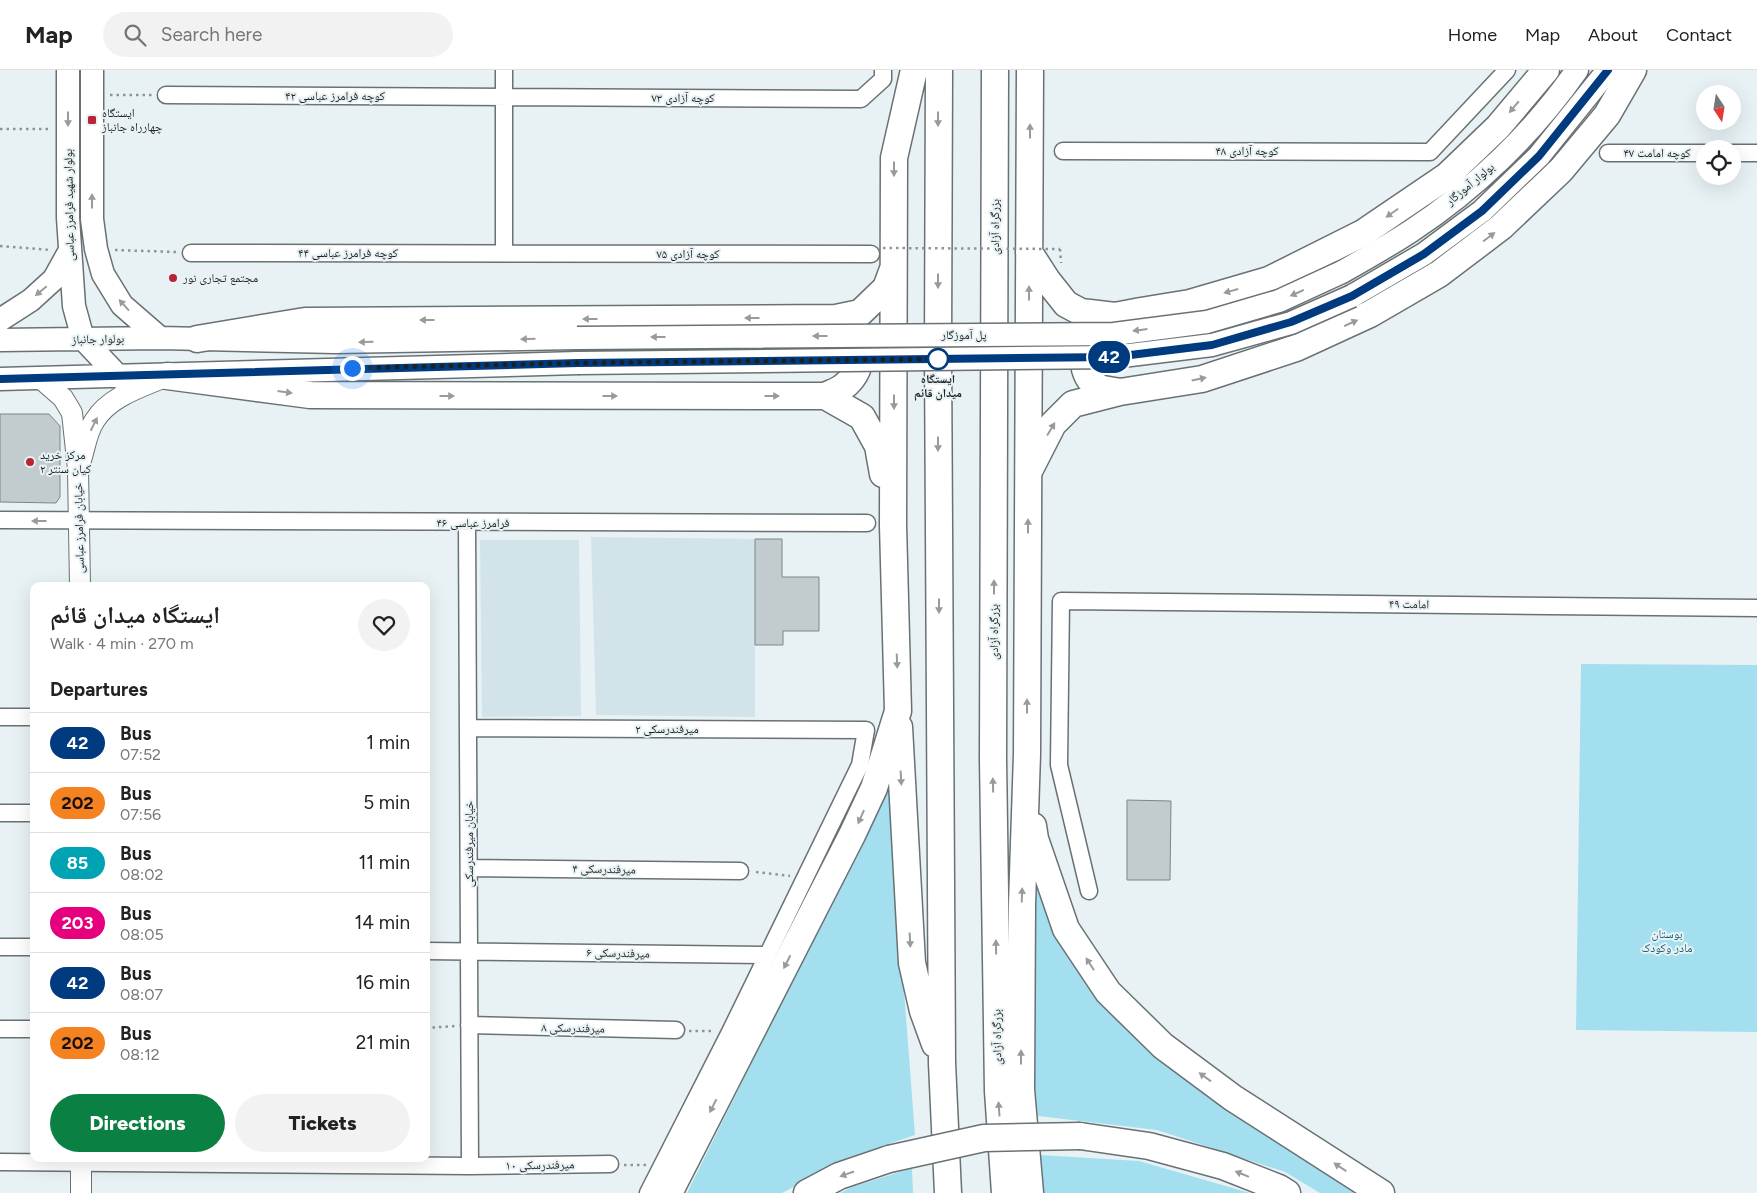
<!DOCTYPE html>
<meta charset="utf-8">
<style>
:root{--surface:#fff;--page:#f2f2f2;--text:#222;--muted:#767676;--line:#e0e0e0;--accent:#0b8043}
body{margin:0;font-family:Figtree,"Noto Naskh Arabic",sans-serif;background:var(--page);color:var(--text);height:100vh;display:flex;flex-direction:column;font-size:19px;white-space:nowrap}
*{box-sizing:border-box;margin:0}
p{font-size:16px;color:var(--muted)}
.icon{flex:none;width:28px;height:28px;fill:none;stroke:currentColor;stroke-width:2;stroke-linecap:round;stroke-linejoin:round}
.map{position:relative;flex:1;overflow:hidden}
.panel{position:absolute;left:30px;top:512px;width:400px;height:580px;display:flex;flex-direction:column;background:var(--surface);border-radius:10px;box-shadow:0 5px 20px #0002}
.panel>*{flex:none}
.badge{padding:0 10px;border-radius:16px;font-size:18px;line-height:32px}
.needle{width:32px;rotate:168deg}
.fabs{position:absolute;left:1696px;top:15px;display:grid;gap:10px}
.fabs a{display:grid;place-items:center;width:45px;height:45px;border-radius:50%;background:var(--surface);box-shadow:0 5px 20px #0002;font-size:25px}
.you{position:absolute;width:25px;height:25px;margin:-12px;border:4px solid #fff;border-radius:50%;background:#1a73e8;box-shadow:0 0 0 8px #1a73e833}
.map>.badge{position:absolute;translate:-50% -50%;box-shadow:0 0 0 2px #fff}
h2{padding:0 20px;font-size:19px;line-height:45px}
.round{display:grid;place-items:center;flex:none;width:52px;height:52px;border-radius:26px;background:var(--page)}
.overview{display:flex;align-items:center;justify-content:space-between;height:85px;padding:0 20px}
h1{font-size:24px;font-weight:800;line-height:38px}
.action{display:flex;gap:10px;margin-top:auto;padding:10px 20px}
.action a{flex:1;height:58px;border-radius:30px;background:var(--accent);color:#fff;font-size:20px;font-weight:800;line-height:58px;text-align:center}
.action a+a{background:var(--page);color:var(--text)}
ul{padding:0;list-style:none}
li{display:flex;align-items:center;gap:15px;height:60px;padding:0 20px;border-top:1px solid var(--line)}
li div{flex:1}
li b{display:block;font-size:19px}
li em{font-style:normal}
li .badge{min-width:55px;font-weight:700;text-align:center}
header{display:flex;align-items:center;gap:30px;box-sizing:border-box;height:70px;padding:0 25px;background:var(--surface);border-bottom:1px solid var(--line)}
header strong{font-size:24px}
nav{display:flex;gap:28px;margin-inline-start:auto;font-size:18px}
.search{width:350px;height:45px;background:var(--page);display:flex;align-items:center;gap:12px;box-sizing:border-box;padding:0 18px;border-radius:28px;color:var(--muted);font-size:19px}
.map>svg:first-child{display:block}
.built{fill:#d2e4e9}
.green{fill:#a3dfef}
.building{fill:#c2cbce;stroke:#7c8587}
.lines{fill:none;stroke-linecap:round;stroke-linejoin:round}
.minor-casing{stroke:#697174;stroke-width:19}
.tertiary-casing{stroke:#697174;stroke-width:22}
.secondary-casing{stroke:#697174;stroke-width:25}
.trunk-casing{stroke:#697174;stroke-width:29}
.path{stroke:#8d9496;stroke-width:2.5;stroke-dasharray:2.5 4;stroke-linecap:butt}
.minor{stroke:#fff;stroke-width:16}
.tertiary{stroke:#fff;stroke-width:20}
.secondary{stroke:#fff;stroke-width:22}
.trunk{stroke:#fff;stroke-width:26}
.secondary-bridge-casing{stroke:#697174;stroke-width:25;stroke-linecap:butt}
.trunk-bridge-casing{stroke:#697174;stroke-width:29;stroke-linecap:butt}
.path-bridge{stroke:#8d9496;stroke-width:2.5;stroke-dasharray:2.5 4;stroke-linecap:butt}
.secondary-bridge{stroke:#fff;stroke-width:22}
.trunk-bridge{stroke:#fff;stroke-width:26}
.oneway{fill:#999b9b}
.line-casing{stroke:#fff;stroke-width:11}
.line{stroke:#003b80;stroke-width:8}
.walk{stroke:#1d2021;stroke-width:5;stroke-dasharray:0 9}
.poi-dot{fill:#b72537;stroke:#e8f2f5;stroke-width:2}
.stop-dot{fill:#fff;stroke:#003b80;stroke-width:2.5}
.labels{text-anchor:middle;stroke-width:4;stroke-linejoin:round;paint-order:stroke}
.street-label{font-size:12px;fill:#1d2021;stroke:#e8f2f5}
.poi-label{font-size:12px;fill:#1d2021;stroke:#e8f2f5;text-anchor:start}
.stop-label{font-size:12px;font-weight:bold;fill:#1d2021;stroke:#e8f2f5}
.park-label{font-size:12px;fill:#166273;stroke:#e8f2f5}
</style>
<header>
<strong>Map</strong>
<div class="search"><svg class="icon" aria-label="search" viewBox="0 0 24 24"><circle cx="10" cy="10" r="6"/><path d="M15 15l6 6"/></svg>Search here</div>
<nav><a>Home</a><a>Map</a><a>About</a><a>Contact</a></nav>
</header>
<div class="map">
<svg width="1757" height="1123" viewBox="0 0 1757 1123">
<rect width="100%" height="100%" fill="#e8f2f5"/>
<path class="built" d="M591,467l164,2v178l-159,-2z
M480,470h99l2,176 -99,1z"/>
<path class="green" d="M1581,594l176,1v367l-181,-2z
M894,694l6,175 15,196 -65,22 -68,36h-95l175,-352z
M1031,789l79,152 67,63 106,72 75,47h-38l-35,-21 -128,-42 -119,-14 -4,-25z
M1040,1085l99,6 111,32h-207z
M912,1098l1,25h-73l12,-6z"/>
<path class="building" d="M0,344h49l11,12v71l-4,6 -56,-1z
M755,469h27v38h37v54h-36v14h-28z
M1127,730l44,1 -1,79h-43z"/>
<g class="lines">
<defs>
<path id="minor" d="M504,0v183
M166,25l695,4 22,-20v-9
M1063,81l367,1 77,-82
M1608,83h97
M1732,83h25
M191,183l680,1
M0,450l867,3
M467,453l3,643
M0,647h34
M468,658l398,2 -6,35 -130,267 -82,161
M0,743h34
M469,798l271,3
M1089,821l-30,-126 2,-164 696,7
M0,877h34
M426,881l341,4
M469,955l207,5
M0,959h34
M0,1092l470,4 140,-2"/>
<path id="tertiary" d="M40,308l23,20 9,15 6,56 2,117
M81,390c4,-12 6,-29 14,-40 15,-24 47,-33 72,-44
M81,1123v-34"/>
<path id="secondary" d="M68,0v148l6,88 9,33 36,38
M92,0v149l4,30 7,25 19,31 38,33
M1342,202c23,-13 46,-26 69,-41 64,-42 122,-98 166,-161
M1352,226l72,-42 58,-43 57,-55 69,-86
M0,250l31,-20 23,-21 15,-27
M0,270l160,-2 175,4 242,-4
M0,309l578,-16"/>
<path id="trunk" d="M939,0l-1,282 4,711 6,130
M995,0l-2,689 5,332 7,102
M1030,0l-3,684 -5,150 -1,186 9,103
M1029,182l18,28 19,24 15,8 34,4 26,-5 49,-8 79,-23 94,-47 84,-57 51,-49 48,-57
M1086,265c-5,17 -5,44 14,53 6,2 14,3 20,4
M197,269l108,-18 531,-3 24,-5 26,-25 7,-19
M167,306l143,19 515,1c6,-3 13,-5 18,-9 27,-20 18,-53 -7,-69
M825,326l37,21 16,29 5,28
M1030,399l23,-45 20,-20 47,-12 82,-13 94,-31 74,-34 69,-40 62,-47 60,-57 46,-55 26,-45
M899,657l13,236 11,48 12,33
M1033,756l2,13 31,90 42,63 55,54 70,52 148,95
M1080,1066l69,10 74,20 56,22 8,5
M669,1123l183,-358 22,-47 24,-77 -5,-186 1,-367 20,-88
M807,1123l32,-17 50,-17"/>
</defs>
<use href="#minor" class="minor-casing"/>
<use href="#tertiary" class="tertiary-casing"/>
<use href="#secondary" class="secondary-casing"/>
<use href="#trunk" class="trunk-casing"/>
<path class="path" d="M110,25h42
M0,59h51
M0,176l50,4
M1060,179l1,14
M115,180l62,2
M756,802l34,4
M426,958l29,-2
M689,961h25
M624,1095h22"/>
<use href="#minor" class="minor"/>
<use href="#tertiary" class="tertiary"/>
<use href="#secondary" class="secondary"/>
<use href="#trunk" class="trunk"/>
<defs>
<path id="secondary-bridge" d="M577,268l537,-4 93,-12 72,-21 63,-29
M578,293l536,-6 98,-12 79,-22 61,-27"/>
<path id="trunk-bridge" d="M889,1089l95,-21 96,-2"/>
</defs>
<use href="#secondary-bridge" class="secondary-bridge-casing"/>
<use href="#trunk-bridge" class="trunk-bridge-casing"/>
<path class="path-bridge" d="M883,178l177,1"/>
<use href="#secondary-bridge" class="secondary-bridge"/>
<use href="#trunk-bridge" class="trunk-bridge"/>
</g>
<defs><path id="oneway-solid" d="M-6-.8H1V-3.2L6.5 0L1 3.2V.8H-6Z" transform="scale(1.25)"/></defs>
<g class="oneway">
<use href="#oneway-solid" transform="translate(1514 37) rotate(130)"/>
<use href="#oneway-solid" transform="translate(68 49) rotate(90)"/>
<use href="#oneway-solid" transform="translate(938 49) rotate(90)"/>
<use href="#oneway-solid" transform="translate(1030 61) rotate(-90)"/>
<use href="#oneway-solid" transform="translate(894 99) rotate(90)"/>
<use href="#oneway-solid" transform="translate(92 131) rotate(-90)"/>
<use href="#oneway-solid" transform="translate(1392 143) rotate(145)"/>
<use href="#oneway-solid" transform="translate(1489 167) rotate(-37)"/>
<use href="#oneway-solid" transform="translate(938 211) rotate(90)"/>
<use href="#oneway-solid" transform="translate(41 221) rotate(140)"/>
<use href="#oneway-solid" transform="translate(1231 221) rotate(164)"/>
<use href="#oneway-solid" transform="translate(1029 223) rotate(-90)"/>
<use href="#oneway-solid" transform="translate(1297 223) rotate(156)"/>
<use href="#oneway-solid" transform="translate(124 235) rotate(-132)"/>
<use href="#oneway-solid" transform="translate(752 248) rotate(180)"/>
<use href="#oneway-solid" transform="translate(590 249) rotate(180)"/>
<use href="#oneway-solid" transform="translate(427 250) rotate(180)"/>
<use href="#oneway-solid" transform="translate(1351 253) rotate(-24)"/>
<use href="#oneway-solid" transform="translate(1140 260) rotate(173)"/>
<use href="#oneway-solid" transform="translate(820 266) rotate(180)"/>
<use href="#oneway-solid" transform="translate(658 267) rotate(180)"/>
<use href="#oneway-solid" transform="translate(528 269) rotate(179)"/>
<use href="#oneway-solid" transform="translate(366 272) rotate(179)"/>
<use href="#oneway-solid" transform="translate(1199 309) rotate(-12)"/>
<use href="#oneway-solid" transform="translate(285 322) rotate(8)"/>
<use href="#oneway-solid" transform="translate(447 326)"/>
<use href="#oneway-solid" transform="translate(610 326)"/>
<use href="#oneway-solid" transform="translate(772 326)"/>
<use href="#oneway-solid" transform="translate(894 332) rotate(90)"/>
<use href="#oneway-solid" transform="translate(94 354) rotate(-64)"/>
<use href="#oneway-solid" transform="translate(1051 359) rotate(-59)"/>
<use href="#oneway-solid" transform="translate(938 374) rotate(90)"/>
<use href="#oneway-solid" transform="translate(39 451) rotate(-180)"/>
<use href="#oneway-solid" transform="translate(1028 456) rotate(-90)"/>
<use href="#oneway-solid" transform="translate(994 517) rotate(-90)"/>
<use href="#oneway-solid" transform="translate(939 536) rotate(90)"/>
<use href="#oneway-solid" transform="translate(897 591) rotate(88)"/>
<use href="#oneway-solid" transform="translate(1027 636) rotate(-90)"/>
<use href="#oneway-solid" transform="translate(901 708) rotate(87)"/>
<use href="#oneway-solid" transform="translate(993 715) rotate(-91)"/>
<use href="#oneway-solid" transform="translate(861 747) rotate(114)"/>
<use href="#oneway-solid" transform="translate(1022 825) rotate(-88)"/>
<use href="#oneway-solid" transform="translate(910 870) rotate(87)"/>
<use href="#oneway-solid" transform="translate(996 877) rotate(-91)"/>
<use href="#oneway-solid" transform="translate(787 892) rotate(117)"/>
<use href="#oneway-solid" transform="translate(1090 894) rotate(-123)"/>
<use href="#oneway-solid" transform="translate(1021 987) rotate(-90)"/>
<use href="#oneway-solid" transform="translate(1205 1007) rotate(-144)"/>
<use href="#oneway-solid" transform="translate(713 1036) rotate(117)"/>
<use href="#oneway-solid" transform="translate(999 1039) rotate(-94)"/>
<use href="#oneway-solid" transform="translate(1340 1097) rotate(-147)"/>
<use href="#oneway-solid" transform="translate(847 1104) rotate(161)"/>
<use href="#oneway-solid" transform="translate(1242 1104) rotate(-158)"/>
</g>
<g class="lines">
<defs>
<path id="line" d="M0,309l578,-16 536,-6 98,-12 79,-23 61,-26 72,-42 58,-43 57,-55 69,-86"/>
</defs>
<use href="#line" class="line-casing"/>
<use href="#line" class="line"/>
<path class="walk" d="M352,298l226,-5 360,-4"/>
</g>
<g class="poi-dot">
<rect x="87" y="45" width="10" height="10" rx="2.5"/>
<circle cx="173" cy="208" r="5"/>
<circle cx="30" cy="392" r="5"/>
</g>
<circle class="stop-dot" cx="938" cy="289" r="10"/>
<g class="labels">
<g class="street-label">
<text x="335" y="30">کوچه فرامرز عباسی ۴۲</text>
<text x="683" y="32">کوچه آزادی ۷۳</text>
<text x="1247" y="85">کوچه آزادی ۴۸</text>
<text x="1657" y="87">کوچه امامت ۴۷</text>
<text transform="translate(1470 114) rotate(-40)" y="4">بولوار آموزگار</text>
<text transform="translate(69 135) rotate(-91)" y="4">بولوار شهید فرامرز عباسی</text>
<text transform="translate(995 157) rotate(-90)" y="4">بزرگراه آزادی</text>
<text x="348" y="187">کوچه فرامرز عباسی ۴۴</text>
<text x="688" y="188">کوچه آزادی ۷۵</text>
<text x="964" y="269">پل آموزگار</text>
<text transform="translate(98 269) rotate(-1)" y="4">بولوار جانباز</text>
<text x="473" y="457">فرامرز عباسی ۴۶</text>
<text transform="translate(79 458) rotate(-91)" y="4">خیابان فرامرز عباسی</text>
<text transform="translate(1409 534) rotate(1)" y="4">امامت ۴۹</text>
<text transform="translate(994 562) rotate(-90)" y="4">بزرگراه آزادی</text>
<text x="667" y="663">میرفندرسکی ۲</text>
<text transform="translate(469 774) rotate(-90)" y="4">خیابان میرفندرسکی</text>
<text transform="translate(604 799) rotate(1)" y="4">میرفندرسکی ۴</text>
<text transform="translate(618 883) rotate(1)" y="4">میرفندرسکی ۶</text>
<text transform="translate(573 958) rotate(1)" y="4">میرفندرسکی ۸</text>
<text transform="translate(997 967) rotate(-91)" y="4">بزرگراه آزادی</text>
<text transform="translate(540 1095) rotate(-1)" y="4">میرفندرسکی ۱۰</text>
</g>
<g class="poi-label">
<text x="102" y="47">ایستگاه<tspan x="102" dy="14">چهارراه جانباز</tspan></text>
<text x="183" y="212">مجتمع تجاری نور</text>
<text x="40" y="389">مرکز خرید<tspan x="40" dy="14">کیان سنتر ۲</tspan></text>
</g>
<g class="stop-label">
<text x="938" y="313">ایستگاه<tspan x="938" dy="14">میدان قائم</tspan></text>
</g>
<g class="park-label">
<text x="1667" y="868">بوستان<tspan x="1667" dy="14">مادر وکودک</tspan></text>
</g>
</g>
</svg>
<div class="fabs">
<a><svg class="needle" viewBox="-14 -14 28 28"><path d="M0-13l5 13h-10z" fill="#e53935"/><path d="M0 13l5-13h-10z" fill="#767676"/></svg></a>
<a><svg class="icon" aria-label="locate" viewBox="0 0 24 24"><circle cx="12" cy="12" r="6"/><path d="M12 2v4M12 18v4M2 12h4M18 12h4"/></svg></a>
</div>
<div class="you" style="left:352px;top:298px"></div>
<b class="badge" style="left:1109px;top:287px;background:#003b80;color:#fff">42</b>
<section class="panel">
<div class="overview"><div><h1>ایستگاه میدان قائم</h1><p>Walk · 4 min · 270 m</p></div><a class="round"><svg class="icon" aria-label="heart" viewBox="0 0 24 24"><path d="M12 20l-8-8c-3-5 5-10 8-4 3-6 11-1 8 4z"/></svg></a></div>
<h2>Departures</h2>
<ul>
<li><span class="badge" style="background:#003b80;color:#fff">42</span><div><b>Bus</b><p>07:52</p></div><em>1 min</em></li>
<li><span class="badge" style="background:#f58220;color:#111">202</span><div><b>Bus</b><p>07:56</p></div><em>5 min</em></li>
<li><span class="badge" style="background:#00a3b4;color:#fff">85</span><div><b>Bus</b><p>08:02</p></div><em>11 min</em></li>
<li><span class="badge" style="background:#e6007e;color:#fff">203</span><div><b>Bus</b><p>08:05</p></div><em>14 min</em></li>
<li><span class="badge" style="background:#003b80;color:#fff">42</span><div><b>Bus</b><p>08:07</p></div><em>16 min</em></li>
<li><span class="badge" style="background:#f58220;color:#111">202</span><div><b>Bus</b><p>08:12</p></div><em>21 min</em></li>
</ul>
<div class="action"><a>Directions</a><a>Tickets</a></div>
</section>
</div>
